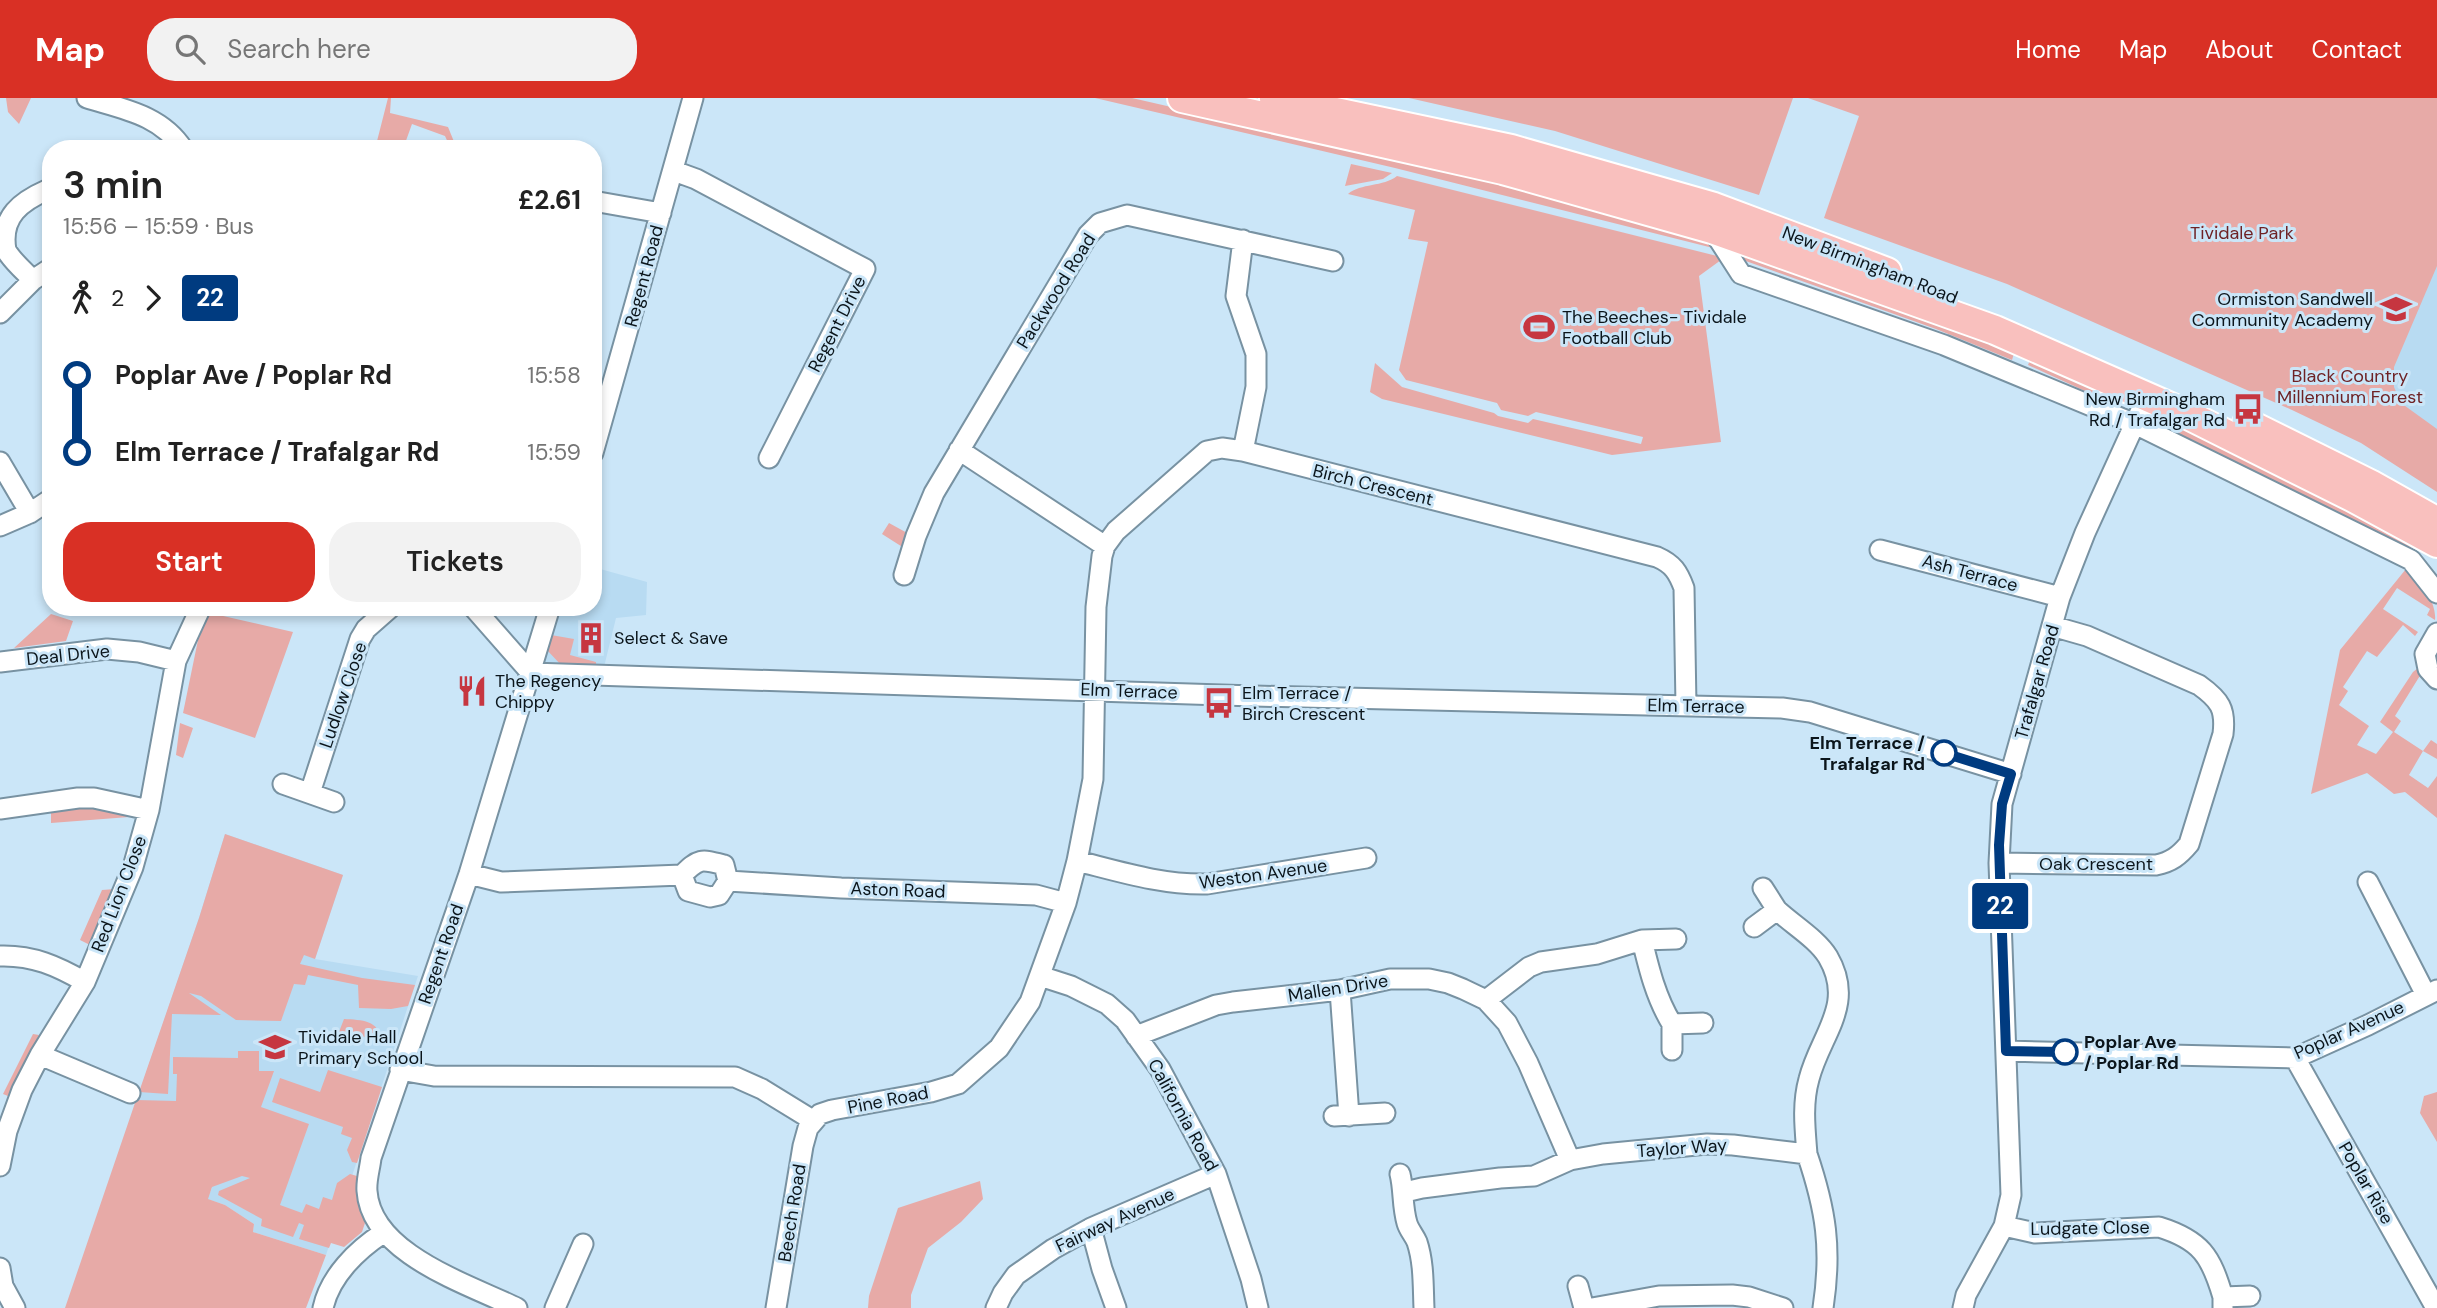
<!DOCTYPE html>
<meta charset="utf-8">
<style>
:root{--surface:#fff;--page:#f2f2f2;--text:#222;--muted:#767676;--accent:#d93025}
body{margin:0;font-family:"DM Sans",sans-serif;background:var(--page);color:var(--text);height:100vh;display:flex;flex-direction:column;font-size:26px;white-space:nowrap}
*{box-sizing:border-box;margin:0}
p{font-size:23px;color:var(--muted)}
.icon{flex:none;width:38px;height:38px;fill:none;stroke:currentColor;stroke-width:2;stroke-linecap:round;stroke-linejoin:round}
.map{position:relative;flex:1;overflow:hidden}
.sheet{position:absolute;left:42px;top:42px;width:560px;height:476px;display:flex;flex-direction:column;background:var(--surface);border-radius:28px;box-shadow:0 4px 10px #0003}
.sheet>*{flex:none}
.badge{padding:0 14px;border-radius:5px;font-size:24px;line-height:46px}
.map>.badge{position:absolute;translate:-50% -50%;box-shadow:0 0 0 4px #fff}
.legs{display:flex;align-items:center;gap:10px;height:77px;padding:0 21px;font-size:23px}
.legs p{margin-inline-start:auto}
.head{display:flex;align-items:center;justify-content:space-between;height:119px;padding:0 21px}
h1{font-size:38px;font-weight:600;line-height:52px}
.primary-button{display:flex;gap:14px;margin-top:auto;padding:14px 21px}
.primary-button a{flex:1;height:80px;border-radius:28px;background:var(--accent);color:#fff;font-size:28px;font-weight:600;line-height:80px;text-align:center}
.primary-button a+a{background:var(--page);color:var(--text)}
ul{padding:0 21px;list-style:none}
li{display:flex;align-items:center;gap:24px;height:77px;font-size:26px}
li i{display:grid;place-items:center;width:10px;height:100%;margin:0 9px;background:currentColor}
li i::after{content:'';width:18px;height:18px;margin:-9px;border:5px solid;border-radius:50%;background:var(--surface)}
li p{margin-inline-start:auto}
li:first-child i{background:linear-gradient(#0000 50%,currentColor 0)}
li:last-child i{background:linear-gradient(currentColor 50%,#0000 0)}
header{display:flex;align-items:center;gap:42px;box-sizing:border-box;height:98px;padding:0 35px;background:var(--accent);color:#fff}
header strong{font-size:33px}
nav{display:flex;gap:38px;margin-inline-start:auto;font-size:24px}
.search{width:490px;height:63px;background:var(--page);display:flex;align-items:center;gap:18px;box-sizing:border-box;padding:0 24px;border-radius:28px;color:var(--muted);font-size:26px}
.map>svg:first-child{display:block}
.built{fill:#b8dbf2}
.green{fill:#e7aaa7}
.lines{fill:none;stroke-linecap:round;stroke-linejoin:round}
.minor-casing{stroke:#7892a2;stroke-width:23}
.highway-casing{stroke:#fff;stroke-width:32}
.minor{stroke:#fff;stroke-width:19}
.highway{stroke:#f9c0be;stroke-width:28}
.line-1-casing{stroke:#fff;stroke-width:16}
.line-1{stroke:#003b80;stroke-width:10}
.stop-1-dot{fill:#fff;stroke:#003b80;stroke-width:3.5}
.labels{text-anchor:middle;stroke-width:6;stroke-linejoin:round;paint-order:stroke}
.park-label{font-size:18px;fill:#6e2225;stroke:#cbe6f8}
.street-label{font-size:18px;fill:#0b151b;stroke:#cbe6f8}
.poi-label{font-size:18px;fill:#0b151b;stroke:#cbe6f8;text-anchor:start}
.stop-label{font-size:18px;font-weight:bold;fill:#0b151b;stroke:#cbe6f8;text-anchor:end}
</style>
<header>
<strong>Map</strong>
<div class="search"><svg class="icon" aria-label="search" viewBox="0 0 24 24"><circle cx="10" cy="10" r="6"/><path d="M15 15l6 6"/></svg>Search here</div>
<nav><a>Home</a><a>Map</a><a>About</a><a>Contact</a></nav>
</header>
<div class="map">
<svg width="2437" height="1210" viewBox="0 0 2437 1210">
<rect width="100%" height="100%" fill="#cbe6f8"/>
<path class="built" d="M2437,72v270l-137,-40z
M593,469l54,15 -1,33 -30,3 -12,49 -73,6 19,-66h43z
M225,736l118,41 -28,84 103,17 -92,279 -73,-23 1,-8 -29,-19 -18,-6 5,-11 -94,-33 81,-237z"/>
<path class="green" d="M6,0h25l-12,26 -11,-12z
M388,0h3l-1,15 58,14 9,22h-6l-6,-13 -33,-12 -9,25h-28z
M1095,0h37c193,45 390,82 579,144l6,7 -322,-81z
M1409,0h384l-34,97 -204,-64z
M1808,0h629v168l-43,101v20l7,16 36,26v63l-76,-49 -69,-33 -285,-126 -183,-66 35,-102z
M1351,66l41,9 -9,6 -38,7z
M1397,78l320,80 4,4 -22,16 22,166 -109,13 -230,-56 -12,-7 5,-29 27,24 92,26 4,3 30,7 5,-4 108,25 2,-7 -107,-25 -8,4 -27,-6 -4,-7 -91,-23 -7,-10 29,-128 -20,-3 7,-29 -67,-16c13,-11 35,-7 49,-18z
M1739,150l277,99 -4,13 -76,-31 -193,-69z
M2032,257l71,30 -5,12 -70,-32z
M2177,324l260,133 -33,-10 -231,-113z
M889,425l20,11 -5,14 -22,-14z
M2406,471c14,9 31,34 29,51l-8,-5 3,-6 -33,-21 -14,21 35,23 -3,4 -12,-11 -26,32 -10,-6 -24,36 5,4 -9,14 30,21 -12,19 19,9 17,-22 -13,-10 33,-50 5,-4 3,6 -26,42 6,5 -7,11 29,19 8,-11 6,4v15l-14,-8 -14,24 19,13 9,-12v42l-32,-26 -11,2 -27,-21 -56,21 29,-144z
M210,515l83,19 -38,106 -72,-25 15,-73z
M51,516l22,7 -7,20 -52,7z
M551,537l23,4 -4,16 26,7v5l-34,-1 -16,-17z
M180,625l13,5 -10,30 -7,-3z
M86,708l30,5 13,6 -78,6v-11z
M225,736l118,41 -28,84 -11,-4 -4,9 62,14 53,7 -7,21 -17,3 -32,-1 -1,-23 -50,-10 -3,10 -11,-1 -13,37 -45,-1 -35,-24 -12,-3 32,22 -49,-1 -4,80 -29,-2 60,-174z
M115,791l-25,56 -10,-5 22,-50z
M344,921c18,1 37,1 36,23l-22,-7 -3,8 -18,-6z
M33,936l6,1 -31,61 -5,-2z
M238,953h21v20h15l-13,36 48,17 -29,81 22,8 4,-9 13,5 4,-12 9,3 5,-17 13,-9 7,2 1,28 7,19 -3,9 -18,15 -13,-4 -2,5 -30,-9 5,-14 -5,-2 -6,14 -32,-11 1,-7 -44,-24 1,-4 31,-13 -8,-2 -30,11 -4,12 17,6 29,19 -1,8 73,23 -20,53h-241l71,-208 40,1 1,-27h-4v-17l65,1z
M328,972l54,17 -25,76 -5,-1 -5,-12 5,-12 -11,-4 2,-7 -71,-25 8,-24 40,14z
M2437,994v50l-17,-29 4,-17z
M980,1083l3,18 -22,23 -33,26 -17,47v13h-43l1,-12 29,-88z"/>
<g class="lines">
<defs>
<path id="minor" d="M87,0c36,11 74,17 96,51
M674,73l22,8 169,90 -96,189
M593,103l68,12
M1712,131l29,45 203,71 191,79 276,136 26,33
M1243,142l-7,56 20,58v33l-13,64
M33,182c-9,-9 -21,-19 -27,-30 -6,-34 16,-49 41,-60
M0,215l33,-33 18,-12
M959,352l146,96
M593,355l100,-355
M0,364l30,51
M0,428l30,-13 21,-14
M1880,452l180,47
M904,477l12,-39 18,-43 154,-258 12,-12 27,-8 206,46
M473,509l58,66
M2437,535l-12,21 3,15 9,10
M0,564l107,-13 32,3 37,9
M531,575l723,23 528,12 28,4 201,62
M283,686l51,18
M310,695l50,-154 6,-10 25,-22
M0,711l78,-11h16l55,12
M1077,763c44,11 85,24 130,23l159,-26
M1999,765l157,2c15,-3 23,-9 33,-21l34,-110c3,-25 -3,-34 -24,-49l-112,-49 -35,-10
M469,776l32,8 181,-7c17,-17 19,-16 42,-10l4,16 -9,14 -9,2 -22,-6 -6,-16
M728,783l113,7 195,7 30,8
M2368,784l58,113
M1777,812c16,15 40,29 51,47 28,48 -8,78 -19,122 -7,25 -4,50 -2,75
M1754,829l23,-17 -14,-22
M1642,842l34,-1
M0,858c33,-1 57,10 85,26
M1040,878l31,10 36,18 18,16 35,49 56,105 35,105 7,29
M1340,892l9,126
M1486,902l43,-33 12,-5 56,-8 45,-14c7,29 14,58 30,84
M1136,938l80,-31 17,-3 107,-12 50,-11h39l19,4 15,6 23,11 21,23 21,40 42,97
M1672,952v-26l31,-1
M2006,953l289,7 73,-33 69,-35
M40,957l90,38
M2295,960l141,250
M400,972l34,6 301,1 27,12 52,32 6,-7 12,-4 99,-18 27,-8 41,-36 31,-46 36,-99 11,-42 16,-82 3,-172 6,-51 3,-10 11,-15 91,-80 15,-3 21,3 414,106c16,7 21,15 27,31l2,118
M1334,1018l51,-3
M0,1068l7,-35 15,-41 18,-35 45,-73 48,-115 16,-57 27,-149 25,-54
M1400,1076c4,16 2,32 7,49 2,7 7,12 10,19 7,21 6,44 7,66
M1405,1094l17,-4 78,-10 34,-2 36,-16 33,-6 104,-10 26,1 74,9c19,56 25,95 16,154
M2004,1128l31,7 124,-6c42,13 52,29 64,70
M1091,1130l11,41 14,39
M0,1170l3,18 12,22
M1578,1188l6,22
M323,1210c7,-32 34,-58 60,-75
M517,1210c-49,-24 -146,-54 -150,-117 -1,-11 3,-23 4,-33l98,-284 81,-267
M555,1210l28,-64
M776,1210l27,-162 5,-18 6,-7
M996,1210l7,-15 13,-18 37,-26 38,-21 125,-54
M1592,1210l67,-12 73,-1 17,2 34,11
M1963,1210l3,-13 38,-69 7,-31 -12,-332 3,-59 58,-207 25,-64 62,-136
M2223,1210v-11l27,-1"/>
<path id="highway" d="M1182,0l321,72 209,59 283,101 189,83 168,84 85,46
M1274,1l237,50 203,58 173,65
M2247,325l123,61 64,36"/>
</defs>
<use href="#minor" class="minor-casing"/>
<use href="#highway" class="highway-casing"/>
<use href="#minor" class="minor"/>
<use href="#highway" class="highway"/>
</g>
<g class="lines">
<defs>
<path id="line-1" d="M1944,655l67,21 -9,30 -3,41 7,206 59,1"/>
</defs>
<use href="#line-1" class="line-1-casing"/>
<use href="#line-1" class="line-1"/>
</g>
<defs>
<symbol id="school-bare" viewBox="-9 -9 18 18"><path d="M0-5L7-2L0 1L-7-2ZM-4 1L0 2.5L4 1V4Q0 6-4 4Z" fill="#c63640" stroke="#cbe6f8" stroke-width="2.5" paint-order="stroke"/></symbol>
<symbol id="stadium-bare" viewBox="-9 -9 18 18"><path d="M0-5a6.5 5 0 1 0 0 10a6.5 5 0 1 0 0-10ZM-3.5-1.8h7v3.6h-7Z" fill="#c63640" stroke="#cbe6f8" stroke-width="2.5" paint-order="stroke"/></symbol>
<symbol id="bus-bare" viewBox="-9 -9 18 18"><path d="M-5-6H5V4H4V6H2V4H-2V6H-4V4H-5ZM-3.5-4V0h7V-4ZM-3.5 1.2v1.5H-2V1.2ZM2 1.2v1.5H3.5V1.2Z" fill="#c63640" stroke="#cbe6f8" stroke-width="2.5" paint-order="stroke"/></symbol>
<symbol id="building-bare" viewBox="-9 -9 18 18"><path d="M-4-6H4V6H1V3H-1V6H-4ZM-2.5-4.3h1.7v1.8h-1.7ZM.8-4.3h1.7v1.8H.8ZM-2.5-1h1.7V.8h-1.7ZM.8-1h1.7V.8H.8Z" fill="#c63640" stroke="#cbe6f8" stroke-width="2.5" paint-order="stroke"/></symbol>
<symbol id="restaurant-bare" viewBox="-9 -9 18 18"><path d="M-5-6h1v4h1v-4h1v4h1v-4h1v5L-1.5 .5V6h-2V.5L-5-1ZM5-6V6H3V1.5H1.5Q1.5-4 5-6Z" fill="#c63640" stroke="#cbe6f8" stroke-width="2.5" paint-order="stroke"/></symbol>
</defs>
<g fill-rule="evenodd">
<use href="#school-bare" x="2374" y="189" width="44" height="44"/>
<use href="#stadium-bare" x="1517" y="207" width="44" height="44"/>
<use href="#bus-bare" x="2226" y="289" width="44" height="44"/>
<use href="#building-bare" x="569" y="518" width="44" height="44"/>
<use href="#restaurant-bare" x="450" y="571" width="44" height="44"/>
<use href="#bus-bare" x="1197" y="583" width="44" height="44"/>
<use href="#school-bare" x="253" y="927" width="44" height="44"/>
</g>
<g class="stop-1-dot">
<circle cx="1944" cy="655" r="12"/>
<circle cx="2065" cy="954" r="12"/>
</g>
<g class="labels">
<g class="park-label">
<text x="2242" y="141">Tividale Park</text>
<text x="2350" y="284">Black Country<tspan x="2350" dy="21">Millennium Forest</tspan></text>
</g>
<g class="street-label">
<text transform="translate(1870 167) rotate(21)" y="6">New Birmingham Road</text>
<text transform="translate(644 178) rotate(-75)" y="6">Regent Road</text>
<text transform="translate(1056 193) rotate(-58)" y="6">Packwood Road</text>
<text transform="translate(837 226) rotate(-63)" y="6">Regent Drive</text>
<text transform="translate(1373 387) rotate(14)" y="6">Birch Crescent</text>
<text transform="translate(1970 475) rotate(15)" y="6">Ash Terrace</text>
<text transform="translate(68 557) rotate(-6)" y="6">Deal Drive</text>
<text transform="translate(2037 584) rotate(-74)" y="6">Trafalgar Road</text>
<text transform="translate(1129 593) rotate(2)" y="6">Elm Terrace</text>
<text transform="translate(343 597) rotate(-71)" y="6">Ludlow Close</text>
<text transform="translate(1696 608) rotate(1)" y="6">Elm Terrace</text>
<text x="2096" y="772">Oak Crescent</text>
<text transform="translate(1263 776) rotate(-8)" y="6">Weston Avenue</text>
<text transform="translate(898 792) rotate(2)" y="6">Aston Road</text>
<text transform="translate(119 796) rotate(-69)" y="6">Red Lion Close</text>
<text transform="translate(441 856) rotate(-71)" y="6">Regent Road</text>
<text transform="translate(1338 890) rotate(-9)" y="6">Mallen Drive</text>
<text transform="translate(2349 932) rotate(-24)" y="6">Poplar Avenue</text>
<text transform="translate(888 1002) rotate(-11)" y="6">Pine Road</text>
<text transform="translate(1183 1017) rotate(61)" y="6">California Road</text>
<text transform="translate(1682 1050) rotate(-4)" y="6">Taylor Way</text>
<text transform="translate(2366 1085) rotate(60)" y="6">Poplar Rise</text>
<text transform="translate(792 1115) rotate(-81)" y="6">Beech Road</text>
<text transform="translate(1115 1122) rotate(-25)" y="6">Fairway Avenue</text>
<text transform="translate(2090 1130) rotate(-1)" y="6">Ludgate Close</text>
</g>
<g class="poi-label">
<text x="2373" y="207" text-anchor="end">Ormiston Sandwell<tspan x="2373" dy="21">Community Academy</tspan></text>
<text x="1562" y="225">The Beeches- Tividale<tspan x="1562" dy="21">Football Club</tspan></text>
<text x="2225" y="307" text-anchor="end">New Birmingham<tspan x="2225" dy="21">Rd / Trafalgar Rd</tspan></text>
<text x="614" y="546">Select &amp; Save</text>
<text x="495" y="589">The Regency<tspan x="495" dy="21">Chippy</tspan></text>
<text x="1242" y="601">Elm Terrace /<tspan x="1242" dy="21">Birch Crescent</tspan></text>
<text x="298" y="945">Tividale Hall<tspan x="298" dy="21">Primary School</tspan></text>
</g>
<g class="stop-label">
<text x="1925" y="651">Elm Terrace /<tspan x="1925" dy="21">Trafalgar Rd</tspan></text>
<text x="2084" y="950" text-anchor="start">Poplar Ave<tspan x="2084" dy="21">/ Poplar Rd</tspan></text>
</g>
</g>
</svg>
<b class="badge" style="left:2000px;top:808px;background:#003b80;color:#fff">22</b>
<section class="sheet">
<div class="head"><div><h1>3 min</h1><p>15:56 – 15:59 · Bus</p></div><b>£2.61</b></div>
<div class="legs"><svg class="icon" aria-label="walk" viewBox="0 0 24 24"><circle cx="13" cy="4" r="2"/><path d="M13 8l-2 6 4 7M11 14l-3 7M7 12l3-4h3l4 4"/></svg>2<svg class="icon" aria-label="forward" viewBox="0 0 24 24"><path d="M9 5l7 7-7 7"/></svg><b class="badge" style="background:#003b80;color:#fff">22</b></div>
<ul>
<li><i style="color:#003b80"></i><b>Poplar Ave / Poplar Rd</b><p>15:58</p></li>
<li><i style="color:#003b80"></i><b>Elm Terrace / Trafalgar Rd</b><p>15:59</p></li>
</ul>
<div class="primary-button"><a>Start</a><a>Tickets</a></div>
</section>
</div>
